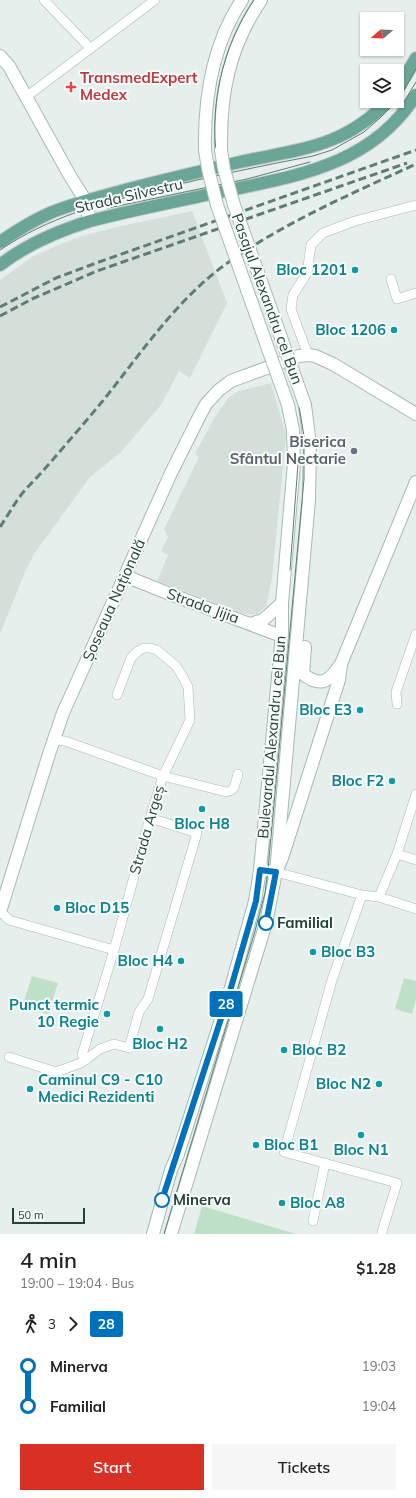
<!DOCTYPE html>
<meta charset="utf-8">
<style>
:root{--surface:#fff;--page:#f6f6f6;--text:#202124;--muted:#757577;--accent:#d93025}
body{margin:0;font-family:Mulish,sans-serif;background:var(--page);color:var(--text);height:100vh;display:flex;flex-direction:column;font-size:15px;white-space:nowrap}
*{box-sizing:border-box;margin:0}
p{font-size:13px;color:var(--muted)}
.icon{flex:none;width:22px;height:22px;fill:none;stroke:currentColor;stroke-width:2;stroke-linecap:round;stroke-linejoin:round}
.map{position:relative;height:1234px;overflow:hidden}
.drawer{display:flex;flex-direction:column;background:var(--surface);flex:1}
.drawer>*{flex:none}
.badge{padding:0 8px;border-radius:3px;font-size:14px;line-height:26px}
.needle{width:26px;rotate:251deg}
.fabs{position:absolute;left:360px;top:12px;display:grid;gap:8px}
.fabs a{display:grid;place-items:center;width:44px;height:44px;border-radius:0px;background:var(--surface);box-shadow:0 1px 3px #0004;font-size:20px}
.scale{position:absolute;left:12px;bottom:10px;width:73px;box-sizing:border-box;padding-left:4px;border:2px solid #24423a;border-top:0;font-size:11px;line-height:14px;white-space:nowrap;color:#24423a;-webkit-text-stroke:3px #f7fbf9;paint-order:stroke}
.map>.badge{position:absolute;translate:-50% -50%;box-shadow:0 0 0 2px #fff}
.legs{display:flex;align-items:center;gap:6px;height:44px;padding:0 20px;font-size:13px}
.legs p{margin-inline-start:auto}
.headline{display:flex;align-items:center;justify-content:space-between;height:68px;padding:0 20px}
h1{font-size:22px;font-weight:600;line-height:30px}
.button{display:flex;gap:8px;margin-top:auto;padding:8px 20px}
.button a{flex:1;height:46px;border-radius:0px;background:var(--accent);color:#fff;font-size:16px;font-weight:600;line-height:46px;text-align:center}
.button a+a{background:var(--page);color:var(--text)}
ul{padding:0 20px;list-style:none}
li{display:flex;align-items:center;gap:14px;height:40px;font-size:15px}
li i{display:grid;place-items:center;width:6px;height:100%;margin:0 5px;background:currentColor}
li i::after{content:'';width:10px;height:10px;margin:-5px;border:3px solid;border-radius:50%;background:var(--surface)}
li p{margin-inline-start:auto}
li:first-child i{background:linear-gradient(#0000 50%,currentColor 0)}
li:last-child i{background:linear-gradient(currentColor 50%,#0000 0)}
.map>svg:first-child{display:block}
.built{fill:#d4dfda}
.green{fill:#bfe0c8}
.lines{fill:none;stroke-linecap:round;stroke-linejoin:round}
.minor-casing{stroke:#a8b8b2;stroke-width:10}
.tertiary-casing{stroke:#a8b8b2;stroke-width:14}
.secondary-casing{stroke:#a4bbb3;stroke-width:14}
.primary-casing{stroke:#c2cac8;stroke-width:14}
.minor{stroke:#fff;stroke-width:9}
.tertiary{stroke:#fff;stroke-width:12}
.secondary{stroke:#fff;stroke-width:12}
.primary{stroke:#6aa596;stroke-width:12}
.tram{stroke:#5f7d75;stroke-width:1}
.rail{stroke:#5f7d75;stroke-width:3;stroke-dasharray:8 4;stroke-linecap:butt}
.secondary-bridge-casing{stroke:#a4bbb3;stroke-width:14;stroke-linecap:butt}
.secondary-bridge{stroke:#fff;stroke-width:12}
.line-1-casing{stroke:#fff;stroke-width:9}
.line-1{stroke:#0072bc;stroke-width:6}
.health-dot{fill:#e0444e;stroke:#f7fbf9;stroke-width:1.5}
.culture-dot{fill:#0f9aa8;stroke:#f7fbf9;stroke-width:1.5}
.worship-dot{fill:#6b7280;stroke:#f7fbf9;stroke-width:1.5}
.stop-1-dot{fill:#fff;stroke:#0072bc;stroke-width:2}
.labels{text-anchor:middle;stroke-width:4;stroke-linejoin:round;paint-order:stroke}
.health-label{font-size:15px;font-weight:bold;fill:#be3a42;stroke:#f7fbf9;text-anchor:start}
.street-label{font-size:15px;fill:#24423a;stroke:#f7fbf9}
.culture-label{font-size:15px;font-weight:bold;fill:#0d838f;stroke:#f7fbf9;text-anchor:end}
.worship-label{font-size:15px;font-weight:bold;fill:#5b616d;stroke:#f7fbf9;text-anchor:end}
.stop-label{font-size:15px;font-weight:bold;fill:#24423a;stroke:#f7fbf9;text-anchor:start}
</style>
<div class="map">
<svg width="416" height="1234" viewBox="0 0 416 1234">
<rect width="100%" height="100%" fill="#e6efeb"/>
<path class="built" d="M192,211l35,92 -37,75 -11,-7 -18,34 -40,47 -31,25 -56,77 -9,18 -25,62v-354l32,-23 29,-13 21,-8 35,-9z
M271,383l15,52 -14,143 -6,28 -9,8h-12l-88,-33 11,-26 -7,-4 7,-14 -4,-8 35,-72 -4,-3 17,-32 16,-24 11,-7z"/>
<path class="green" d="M32,976l26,7 -10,31 -26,-7z
M404,978l12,3v19l-4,14 -17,-5z
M202,1206l94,28h-102z"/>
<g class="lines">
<defs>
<path id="minor" d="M44,0l46,48
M26,97l129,-97
M391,279l6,20 19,-6
M308,355l-17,-46 2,-14 14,-22 4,-28 12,-12 32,-12 61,-16
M397,704l-1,-12 20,-58
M54,740l11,1 98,35 63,16 4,-1 4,-3 4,-14
M397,854l19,6
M276,872l86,23 17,2 37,12
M362,895l-30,85 -48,172 113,31 -15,49
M379,897l18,-43 19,-60
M0,911l9,9 105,30
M9,1057l47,15 25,-9 19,-14 14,-5 15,4 10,-36 9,-13 49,-166 -47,-15
M86,1060l-4,-5 32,-105 36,-132 13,-42 27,-56 -2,-33 -5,-10 -7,-11 -19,-16 -7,-2h-6l-6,3 -7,7 -14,37
M313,1221l12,-58"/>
<path id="tertiary" d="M0,56l9,10 61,110 12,19 8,26
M125,576l45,18 106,40h6
M250,624l13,-4 19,-17
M260,870l16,2 6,-14 57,-178 2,-16 75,-182
M0,912l49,-158 14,-41 108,-240 27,-54 8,-15 13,-14 12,-9 68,-25 9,-1 7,1 18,8 83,50"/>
<path id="secondary" d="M205,150c-1,-53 7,-105 37,-150
M221,150c-1,-56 8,-103 40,-150
M305,647l-2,27c19,15 27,6 38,-10
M153,1234l18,-64 7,-16 52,-163 25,-90 5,-31 22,-236v-31l12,-140 -1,-33 -5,-25
M171,1234l95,-311 10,-51 33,-372 1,-55 -5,-40"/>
<path id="primary" d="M397,90l19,-32
M0,242c16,-11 32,-21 50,-29 24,-10 50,-16 75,-23 38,-10 77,-19 115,-28 59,-13 103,-14 148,-61
M0,265c27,-21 58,-34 90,-44 46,-12 93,-21 140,-31 72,-15 143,-27 186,-95"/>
</defs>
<use href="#minor" class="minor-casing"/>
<use href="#tertiary" class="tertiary-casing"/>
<use href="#secondary" class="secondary-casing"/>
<use href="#primary" class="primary-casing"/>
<use href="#minor" class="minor"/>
<use href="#tertiary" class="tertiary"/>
<use href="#secondary" class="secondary"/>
<use href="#primary" class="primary"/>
<path class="tram" d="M398,108l6,-6 12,-20
M108,208l139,-29 63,-17
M0,250c49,-33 99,-46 155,-60 53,-13 105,-24 158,-34l19,-6 32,-18 16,-14 19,-19 17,-30
M290,570l8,-106
M164,1234l91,-303 10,-38 3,-24 36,-390v-43l-5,-30c-14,-47 -31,-92 -48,-138 -11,-32 -25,-64 -32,-97 -12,-59 2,-122 35,-171"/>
<path class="rail" d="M0,307l56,-29 43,-16 317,-112
M0,316l32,-17 65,-28 310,-108
M0,527c6,-9 12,-19 18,-28 7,-10 16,-18 24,-27 20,-23 40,-46 59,-69 39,-48 74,-102 125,-139 59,-42 125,-70 190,-100"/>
<defs>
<path id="secondary-bridge" d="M205,150l3,19 9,36 71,200
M221,150l3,19 10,36 71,200"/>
</defs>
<use href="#secondary-bridge" class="secondary-bridge-casing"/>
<use href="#secondary-bridge" class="secondary-bridge"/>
</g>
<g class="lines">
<defs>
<path id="line-1" d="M162,1200l68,-209 26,-90 4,-31 16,2 -10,51"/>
</defs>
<use href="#line-1" class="line-1-casing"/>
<use href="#line-1" class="line-1"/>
</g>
<path class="health-dot" d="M69 81h4v4h4v4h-4v4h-4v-4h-4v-4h4z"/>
<g class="culture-dot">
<circle cx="355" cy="270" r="4"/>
<circle cx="394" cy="330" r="4"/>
<circle cx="360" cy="710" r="4"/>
<circle cx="392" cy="781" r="4"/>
<circle cx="202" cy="809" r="4"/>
<circle cx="57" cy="908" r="4"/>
<circle cx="313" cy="952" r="4"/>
<circle cx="181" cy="961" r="4"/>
<circle cx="107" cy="1014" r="4"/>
<circle cx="160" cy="1029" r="4"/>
<circle cx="284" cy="1050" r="4"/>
<circle cx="379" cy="1084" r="4"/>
<circle cx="30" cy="1089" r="4"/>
<circle cx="361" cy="1135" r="4"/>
<circle cx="256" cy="1145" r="4"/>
<circle cx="282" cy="1203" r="4"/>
</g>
<circle class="worship-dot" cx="354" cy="451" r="4"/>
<g class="stop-1-dot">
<circle cx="266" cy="923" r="7"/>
<circle cx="162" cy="1200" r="7"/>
</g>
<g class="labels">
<g class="health-label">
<text x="80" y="83">TransmedExpert<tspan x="80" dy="17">Medex</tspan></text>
</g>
<g class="street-label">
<text transform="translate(129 196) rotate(-13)" y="5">Strada Silvestru</text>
<text transform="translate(267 299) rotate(70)" y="5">Pasajul Alexandru cel Bun</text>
<text transform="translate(114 600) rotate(-66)" y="5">Șoseaua Națională</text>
<text transform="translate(203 606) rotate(20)" y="5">Strada Jijia</text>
<text transform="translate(272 737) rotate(-85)" y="5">Bulevardul Alexandru cel Bun</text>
<text transform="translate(147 830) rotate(-74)" y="5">Strada Argeș</text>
</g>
<g class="culture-label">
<text x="347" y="275">Bloc 1201</text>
<text x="386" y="335">Bloc 1206</text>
<text x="352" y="715">Bloc E3</text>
<text x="384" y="786">Bloc F2</text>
<text x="202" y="829" text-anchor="middle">Bloc H8</text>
<text x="65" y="913" text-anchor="start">Bloc D15</text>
<text x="321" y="957" text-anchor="start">Bloc B3</text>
<text x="173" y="966">Bloc H4</text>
<text x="99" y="1010">Punct termic<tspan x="99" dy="17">10 Regie</tspan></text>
<text x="160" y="1049" text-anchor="middle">Bloc H2</text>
<text x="292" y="1055" text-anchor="start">Bloc B2</text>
<text x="38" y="1085" text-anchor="start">Caminul C9 - C10<tspan x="38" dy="17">Medici Rezidenti</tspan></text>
<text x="371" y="1089">Bloc N2</text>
<text x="264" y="1150" text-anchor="start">Bloc B1</text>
<text x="361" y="1155" text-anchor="middle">Bloc N1</text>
<text x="290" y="1208" text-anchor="start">Bloc A8</text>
</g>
<g class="worship-label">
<text x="346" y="447">Biserica<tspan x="346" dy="17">Sfântul Nectarie</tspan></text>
</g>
<g class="stop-label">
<text x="277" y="928">Familial</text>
<text x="173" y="1205">Minerva</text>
</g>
</g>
</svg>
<div class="fabs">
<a><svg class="needle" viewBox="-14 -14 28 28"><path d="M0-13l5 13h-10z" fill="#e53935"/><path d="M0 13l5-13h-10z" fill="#757577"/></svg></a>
<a><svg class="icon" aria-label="layers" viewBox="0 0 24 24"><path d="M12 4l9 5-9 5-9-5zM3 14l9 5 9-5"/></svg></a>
</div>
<div class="scale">50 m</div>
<b class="badge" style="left:226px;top:1004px;background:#0072bc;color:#fff">28</b>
</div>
<section class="drawer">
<div class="headline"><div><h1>4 min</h1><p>19:00 – 19:04 · Bus</p></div><b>$1.28</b></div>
<div class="legs"><svg class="icon" aria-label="walk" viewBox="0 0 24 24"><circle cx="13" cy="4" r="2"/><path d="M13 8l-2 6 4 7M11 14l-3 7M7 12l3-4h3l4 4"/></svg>3<svg class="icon" aria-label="forward" viewBox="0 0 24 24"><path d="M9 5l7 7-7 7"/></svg><b class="badge" style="background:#0072bc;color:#fff">28</b></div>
<ul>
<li><i style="color:#0072bc"></i><b>Minerva</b><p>19:03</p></li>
<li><i style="color:#0072bc"></i><b>Familial</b><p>19:04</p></li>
</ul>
<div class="button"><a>Start</a><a>Tickets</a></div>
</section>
